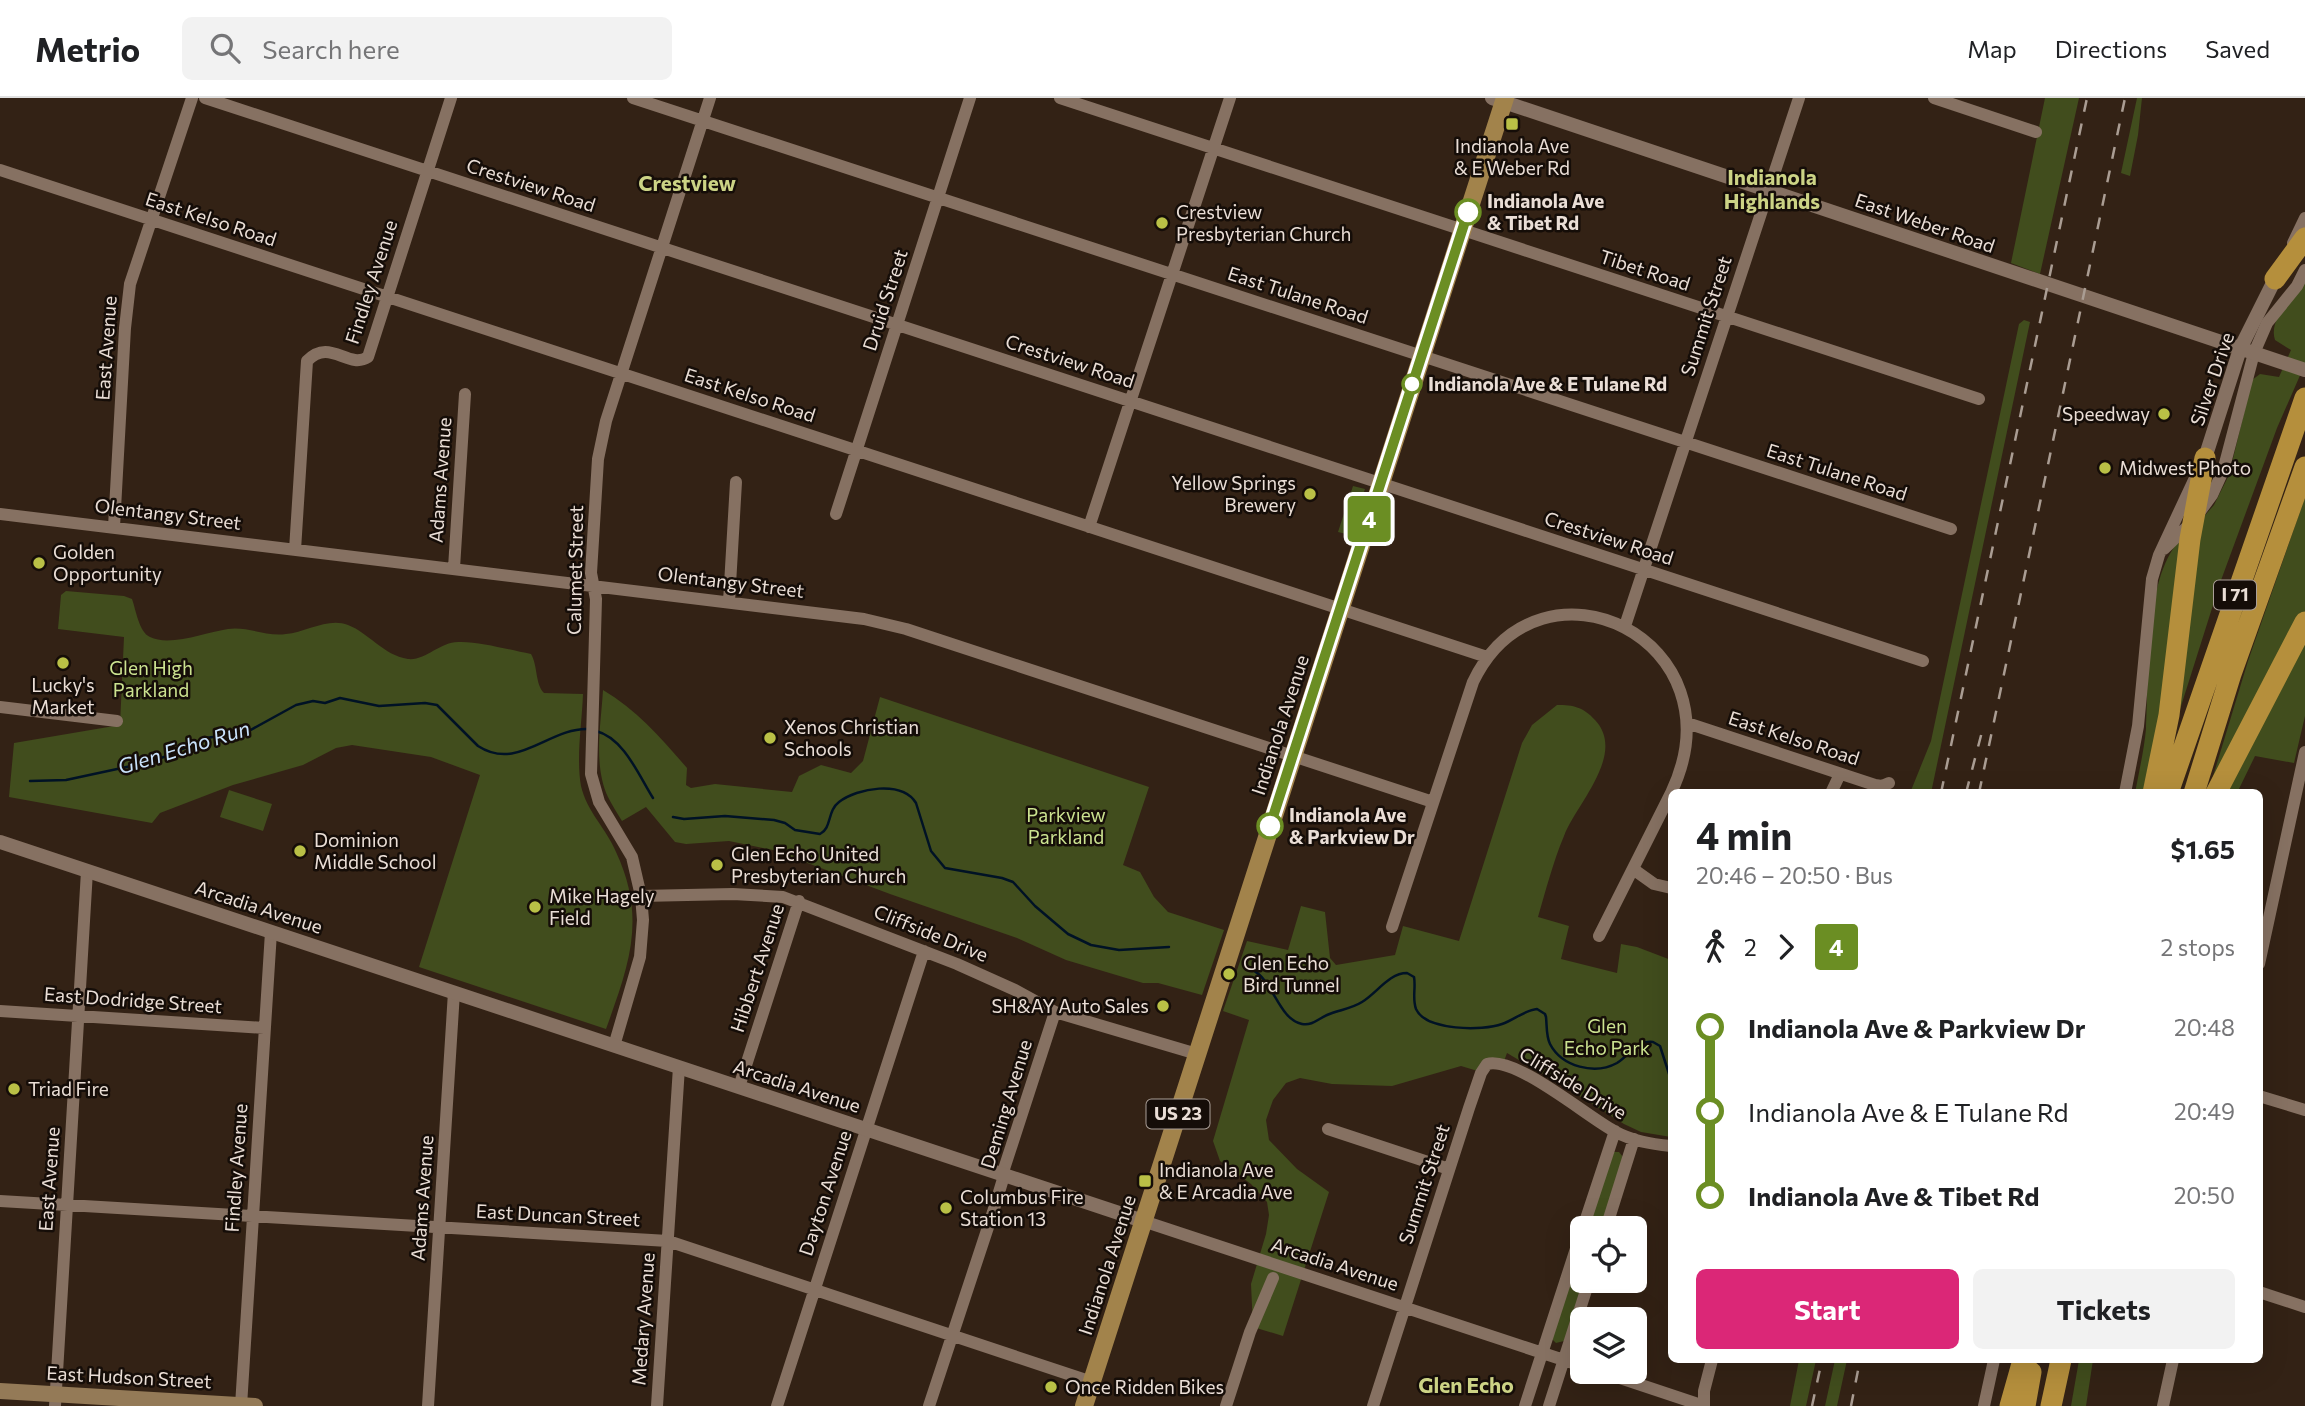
<!DOCTYPE html>
<meta charset="utf-8">
<style>
:root{--surface:#fff;--page:#f2f2f2;--text:#202124;--muted:#757577;--line:#e0e0e0;--accent:#db2777}
body{margin:0;font-family:Commissioner,sans-serif;background:var(--page);color:var(--text);height:100vh;display:flex;flex-direction:column;font-size:26px;white-space:nowrap}
*{box-sizing:border-box;margin:0}
p{font-size:23px;color:var(--muted)}
.icon{flex:none;width:38px;height:38px;fill:none;stroke:currentColor;stroke-width:2;stroke-linecap:round;stroke-linejoin:round}
.map{position:relative;flex:1;overflow:hidden}
.side{position:absolute;left:1668px;top:691px;width:595px;height:574px;display:flex;flex-direction:column;background:var(--surface);border-radius:10px;box-shadow:0 7px 28px #0002}
.side>*{flex:none}
.badge{padding:0 14px;border-radius:5px;font-size:24px;line-height:46px}
.tools{position:absolute;left:1570px;top:1118px;display:grid;gap:14px}
.tools a{display:grid;place-items:center;width:77px;height:77px;border-radius:10px;background:var(--surface);box-shadow:0 7px 28px #0002;font-size:35px}
.map>.badge{position:absolute;translate:-50% -50%;box-shadow:0 0 0 4px #fff}
.legs{display:flex;align-items:center;gap:10px;height:77px;padding:0 28px;font-size:23px}
.legs p{margin-inline-start:auto}
.head{display:flex;align-items:center;justify-content:space-between;height:119px;padding:0 28px}
h1{font-size:38px;font-weight:700;line-height:52px}
.cta{display:flex;gap:14px;margin-top:auto;padding:14px 28px}
.cta a{flex:1;height:80px;border-radius:10px;background:var(--accent);color:#fff;font-size:28px;font-weight:700;line-height:80px;text-align:center}
.cta a+a{background:var(--page);color:var(--text)}
ul{padding:0 28px;list-style:none}
li{display:flex;align-items:center;gap:24px;height:84px;font-size:26px}
li i{display:grid;place-items:center;width:10px;height:100%;margin:0 9px;background:currentColor}
li i::after{content:'';width:18px;height:18px;margin:-9px;border:5px solid;border-radius:50%;background:var(--surface)}
li p{margin-inline-start:auto}
li:first-child i{background:linear-gradient(#0000 50%,currentColor 0)}
li:last-child i{background:linear-gradient(currentColor 50%,#0000 0)}
header{display:flex;align-items:center;gap:42px;box-sizing:border-box;height:98px;padding:0 35px;background:var(--surface);border-bottom:2px solid var(--line)}
header strong{font-size:33px}
nav{display:flex;gap:38px;margin-inline-start:auto;font-size:24px}
.search{width:490px;height:63px;background:var(--page);display:flex;align-items:center;gap:18px;box-sizing:border-box;padding:0 24px;border-radius:10px;color:var(--muted);font-size:26px}
.map>svg:first-child{display:block}
.green{fill:#414d1d}
.lines{fill:none;stroke-linecap:round;stroke-linejoin:round}
.stream{stroke:#001225;stroke-width:2.5}
.minor{stroke:#867162;stroke-width:12}
.tertiary{stroke:#867162;stroke-width:14}
.secondary{stroke:#947a57;stroke-width:16}
.primary{stroke:#a2834b;stroke-width:18}
.motorway{stroke:#b58f3c;stroke-width:21}
.rail{stroke:#aa9d93;stroke-width:2.5;stroke-dasharray:12 12;stroke-linecap:butt}
.line-1-casing{stroke:#fff;stroke-width:16}
.line-1{stroke:#6b8e23;stroke-width:10}
.poi-dot{fill:#b9c046;stroke:#150d08;stroke-width:2.5}
.stop-1-dot{fill:#fff;stroke:#6b8e23;stroke-width:3.5}
.labels{text-anchor:middle;stroke-width:5;stroke-linejoin:round;paint-order:stroke}
.shield{fill:#150d08;stroke:#aa9f98;stroke-width:2}
.shield-label{font-size:18px;font-weight:bold;fill:#eaded6}
.poi-label{font-size:19px;fill:#eaded6;stroke:#150d08;text-anchor:start}
.street-label{font-size:19px;fill:#eaded6;stroke:#150d08}
.stop-label{font-size:19px;font-weight:bold;fill:#eaded6;stroke:#150d08;text-anchor:start}
.park-label{font-size:19px;fill:#cce390;stroke:#150d08}
.neighbourhood-label{font-size:21px;font-weight:bold;fill:#ccd385;stroke:#150d08}
.water-label{font-size:21px;font-style:italic;fill:#cae3fc;stroke:#150d08}
</style>
<header>
<strong>Metrio</strong>
<div class="search"><svg class="icon" aria-label="search" viewBox="0 0 24 24"><circle cx="10" cy="10" r="6"/><path d="M15 15l6 6"/></svg>Search here</div>
<nav><a>Map</a><a>Directions</a><a>Saved</a></nav>
</header>
<div class="map">
<svg width="2305" height="1308" viewBox="0 0 2305 1308">
<rect width="100%" height="100%" fill="#332215"/>
<path class="green" d="M2045,0h34l-39,176 -29,-11z
M2137,0h5l-4,37 -8,41 -9,-3z
M2305,182v84l-28,64 -57,155 -44,139 24,-201 14,-16 15,-30 23,-95 8,-6 19,3 12,-27 -16,-10c-7,-21 18,-44 30,-60z
M2024,222l6,2 -99,471h-21l21,-52 88,-417z
M1353,388l12,3 -15,46 -12,-3z
M2305,399v114l-94,172 37,-122z
M2179,443h3l-13,126 -22,126h-12c4,-21 9,-43 11,-64 3,-52 -2,-149 33,-188z
M66,493l58,5 8,3c4,11 7,33 18,38 20,10 57,-5 78,-8 19,-3 39,8 58,5 20,-2 43,-17 62,-9 21,8 35,30 60,34 17,2 32,-17 50,-17 21,-1 51,8 73,12 7,12 4,30 13,39l39,1c-1,29 -7,63 -2,92 6,26 25,42 35,66 31,66 13,113 -10,177l-187,-62 61,-192 -49,-18 -79,-12 -16,3 -33,17 -70,20 -73,28 -8,10 -143,-26 5,-54 106,-18 4,-88 -66,-8 3,-34z
M2305,538v80l-11,47 -39,-7 -18,37h-12z
M603,592c34,20 59,49 84,78l-1,17 5,3 24,-4 77,8 7,-16 22,-11 30,8 12,-12 17,-64 269,90 -26,78 17,7 14,25 14,15 56,18 -22,65 -44,-12h-15l-77,-23 -49,-22 -127,-44 -117,-44 -44,-9 -43,3 -11,-2 -29,-35 -24,14c-5,-8 -10,-16 -14,-24 -15,-32 -7,-73 -5,-107z
M1557,607c17,0 26,2 38,15 32,34 -19,84 -31,116 -11,26 -18,54 -26,81l31,9 -8,33 56,14 4,-29 16,3 34,13v177l-30,-5 -17,-8 -59,-37 -58,-34 -4,11 -22,8 -20,-6 -69,20 -60,-2 -32,-6 -14,5 -13,17 -7,20 3,20 28,29 32,23 -46,144 -30,-9 -2,-43 15,-50 3,-19 -2,-13 -16,-18 -31,-23 -7,-20 36,-121 -26,-9 24,-70 41,9 13,-44 24,6 5,46 6,7 59,-10 8,-29 56,15 63,-198 10,-18z
M229,692l43,14 -9,27 -43,-14z
M1614,1054h5l4,5 -22,71h-14z
M1582,1145v38h3l-21,60 -8,2 -4,-4z
M1799,1262h17l-10,46h-16z
M1835,1262h12l-10,46h-12z
M2079,1262h14l-7,46h-15z"/>
<g class="lines">
<path class="stream" d="M596,633c28,7 43,45 57,67
M30,683l36,-1 79,-17 22,-7 39,-18 41,-6 49,-27 17,-4 12,2 15,-5 39,8 46,-3 12,2 41,41c40,26 71,-19 111,-17
M673,719l11,2 41,-3 49,4 11,3 10,7 25,4c12,-6 7,-23 19,-32 18,-14 63,-22 77,1l15,48 14,17 57,10 11,4 22,24 33,28 23,11 28,5 50,-3
M1251,871c23,11 27,50 51,55 10,2 16,-5 25,-9 11,-5 24,-6 35,-13 15,-9 27,-29 45,-29l7,4c2,11 -2,21 2,32 10,22 67,22 86,15 12,-4 23,-14 35,-15l8,5 1,3c1,9 0,19 4,27 12,23 45,31 67,19 13,-8 18,-23 36,-21l7,4 11,34"/>
<path class="minor" d="M205,0l1718,563
M633,0l1318,431
M1060,0l919,301
M1934,0l102,34
M0,72l1487,487
M2293,145l12,-25
M0,416l864,105 42,10 527,173
M836,416l134,-416
M114,429l11,-199 5,-44 62,-186
M1089,429l141,-429
M2164,451l29,-28 19,-26 11,-24 31,-118 13,-30 30,-37 8,-16
M295,452l12,-189c23,-24 41,9 61,-4l83,-259
M454,470l11,-174
M729,504l7,-120
M1625,528l174,-528
M0,609l117,14
M1687,625l188,62 7,1 7,-3
M1831,695l9,-19
M2125,695l13,-67 14,-147 7,-24 35,-75
M1633,771l21,15 17,4
M641,798l92,-2 50,3 174,67 58,26 40,22 142,42
M1392,829l81,-245c67,-140 271,-42 198,111
M1599,838l72,-143
M2259,866l46,-212
M0,913l264,17
M614,948l26,-89 3,-37 -2,-24 -9,-39 -33,-55 -8,-28 5,-175 -5,-26 7,-114 8,-38 104,-323
M739,989l60,-186
M2259,998l46,14
M1328,1031l121,40
M0,1103l668,40 424,141
M1143,1123l439,145
M1583,1130l32,-97
M1606,1130l28,-89
M2259,1194l46,15
M1602,1274l102,34
M55,1308l32,-535
M241,1308l30,-474
M428,1308l26,-414
M657,1308l22,-339
M777,1308l147,-455
M929,1308l64,-194 10,-33v-7l52,-160
M1226,1308l24,-74 23,-54
M1373,1308l96,-298 12,-35 6,-9c29,-8 99,52 127,67 18,10 37,13 57,15
M1525,1308l57,-176
M1549,1308l40,-125
M1704,1308v-15l8,-31
M1984,1308l10,-46
M2163,1308l10,-46"/>
<path class="tertiary" d="M1492,0l813,272
M2205,360l35,-109 35,-70
M0,744l1143,379"/>
<path class="secondary" d="M0,1293l255,15"/>
<path class="primary" d="M1084,1308l421,-1308"/>
<path class="motorway" d="M2275,181l30,-41
M2153,695l16,-78 21,-176 15,-81
M2168,695l137,-395
M2194,695l37,-119 74,-207
M2216,695l89,-171
M2010,1308l13,-46
M2025,1308l6,-34
M2051,1308l10,-46"/>
<path class="rail" d="M1941,695l146,-695
M1966,695l18,-69
M1979,695l146,-695
M1812,1308l10,-46
M1851,1308l9,-46"/>
</g>
<g class="lines">
<defs>
<path id="line-1" d="M1270,728l198,-614"/>
</defs>
<use href="#line-1" class="line-1-casing"/>
<use href="#line-1" class="line-1"/>
</g>
<g class="poi-dot">
<rect x="1505" y="19" width="14" height="14" rx="3.5"/>
<circle cx="1162" cy="125" r="7"/>
<circle cx="2164" cy="316" r="7"/>
<circle cx="2105" cy="370" r="7"/>
<circle cx="1310" cy="396" r="7"/>
<circle cx="39" cy="465" r="7"/>
<circle cx="63" cy="565" r="7"/>
<circle cx="770" cy="640" r="7"/>
<circle cx="300" cy="753" r="7"/>
<circle cx="717" cy="767" r="7"/>
<circle cx="535" cy="809" r="7"/>
<circle cx="1229" cy="876" r="7"/>
<circle cx="1163" cy="908" r="7"/>
<circle cx="14" cy="991" r="7"/>
<rect x="1138" y="1076" width="14" height="14" rx="3.5"/>
<circle cx="946" cy="1110" r="7"/>
<circle cx="1051" cy="1289" r="7"/>
</g>
<g class="stop-1-dot">
<circle cx="1468" cy="114" r="12"/>
<circle cx="1412" cy="286" r="9"/>
<circle cx="1270" cy="728" r="12"/>
</g>
<g class="labels">
<g class="shield">
<rect x="2214" y="482.5" width="42" height="29" rx="5"/>
<rect x="1146.5" y="1001.5" width="63" height="29" rx="5"/>
</g>
<g class="shield-label">
<text x="2235" y="503">I 71</text>
<text x="1178" y="1022">US 23</text>
</g>
<g class="poi-label">
<text x="1512" y="55" text-anchor="middle">Indianola Ave<tspan x="1512" dy="22">&amp; E Weber Rd</tspan></text>
<text x="1176" y="121">Crestview<tspan x="1176" dy="22">Presbyterian Church</tspan></text>
<text x="2150" y="323" text-anchor="end">Speedway</text>
<text x="2119" y="377">Midwest Photo</text>
<text x="1296" y="392" text-anchor="end">Yellow Springs<tspan x="1296" dy="22">Brewery</tspan></text>
<text x="53" y="461">Golden<tspan x="53" dy="22">Opportunity</tspan></text>
<text x="63" y="594" text-anchor="middle">Lucky's<tspan x="63" dy="22">Market</tspan></text>
<text x="784" y="636">Xenos Christian<tspan x="784" dy="22">Schools</tspan></text>
<text x="314" y="749">Dominion<tspan x="314" dy="22">Middle School</tspan></text>
<text x="731" y="763">Glen Echo United<tspan x="731" dy="22">Presbyterian Church</tspan></text>
<text x="549" y="805">Mike Hagely<tspan x="549" dy="22">Field</tspan></text>
<text x="1243" y="872">Glen Echo<tspan x="1243" dy="22">Bird Tunnel</tspan></text>
<text x="1149" y="915" text-anchor="end">SH&amp;AY Auto Sales</text>
<text x="28" y="998">Triad Fire</text>
<text x="1159" y="1079">Indianola Ave<tspan x="1159" dy="22">&amp; E Arcadia Ave</tspan></text>
<text x="960" y="1106">Columbus Fire<tspan x="960" dy="22">Station 13</tspan></text>
<text x="1065" y="1296">Once Ridden Bikes</text>
</g>
<g class="street-label">
<text transform="translate(531 87) rotate(18)" y="7">Crestview Road</text>
<text transform="translate(211 121) rotate(18)" y="7">East Kelso Road</text>
<text transform="translate(1925 125) rotate(19)" y="7">East Weber Road</text>
<text transform="translate(1645 172) rotate(18)" y="7">Tibet Road</text>
<text transform="translate(371 184) rotate(-72)" y="7">Findley Avenue</text>
<text transform="translate(1298 197) rotate(18)" y="7">East Tulane Road</text>
<text transform="translate(885 202) rotate(-72)" y="7">Druid Street</text>
<text transform="translate(1706 218) rotate(-72)" y="7">Summit Street</text>
<text transform="translate(106 250) rotate(-86)" y="7">East Avenue</text>
<text transform="translate(1070 263) rotate(18)" y="7">Crestview Road</text>
<text transform="translate(2212 281) rotate(-71)" y="7">Silver Drive</text>
<text transform="translate(750 297) rotate(18)" y="7">East Kelso Road</text>
<text transform="translate(1837 374) rotate(18)" y="7">East Tulane Road</text>
<text transform="translate(440 382) rotate(-86)" y="7">Adams Avenue</text>
<text transform="translate(168 416) rotate(7)" y="7">Olentangy Street</text>
<text transform="translate(1609 440) rotate(18)" y="7">Crestview Road</text>
<text transform="translate(575 472) rotate(-89)" y="7">Calumet Street</text>
<text transform="translate(731 484) rotate(7)" y="7">Olentangy Street</text>
<text transform="translate(1280 627) rotate(-72)" y="7">Indianola Avenue</text>
<text transform="translate(1794 640) rotate(18)" y="7">East Kelso Road</text>
<text transform="translate(259 809) rotate(18)" y="7">Arcadia Avenue</text>
<text transform="translate(931 835) rotate(22)" y="7">Cliffside Drive</text>
<text transform="translate(757 870) rotate(-72)" y="7">Hibbert Avenue</text>
<text transform="translate(133 902) rotate(4)" y="7">East Dodridge Street</text>
<text transform="translate(1573 985) rotate(31)" y="7">Cliffside Drive</text>
<text transform="translate(797 988) rotate(18)" y="7">Arcadia Avenue</text>
<text transform="translate(1006 1006) rotate(-73)" y="7">Deming Avenue</text>
<text transform="translate(236 1070) rotate(-86)" y="7">Findley Avenue</text>
<text transform="translate(49 1081) rotate(-86)" y="7">East Avenue</text>
<text transform="translate(1424 1086) rotate(-72)" y="7">Summit Street</text>
<text transform="translate(825 1095) rotate(-72)" y="7">Dayton Avenue</text>
<text transform="translate(422 1100) rotate(-86)" y="7">Adams Avenue</text>
<text transform="translate(558 1117) rotate(3)" y="7">East Duncan Street</text>
<text transform="translate(1335 1166) rotate(18)" y="7">Arcadia Avenue</text>
<text transform="translate(1107 1167) rotate(-72)" y="7">Indianola Avenue</text>
<text transform="translate(643 1221) rotate(-86)" y="7">Medary Avenue</text>
<text transform="translate(129 1279) rotate(3)" y="7">East Hudson Street</text>
</g>
<g class="stop-label">
<text x="1487" y="110">Indianola Ave<tspan x="1487" dy="22">&amp; Tibet Rd</tspan></text>
<text x="1428" y="293">Indianola Ave &amp; E Tulane Rd</text>
<text x="1289" y="724">Indianola Ave<tspan x="1289" dy="22">&amp; Parkview Dr</tspan></text>
</g>
<g class="park-label">
<text x="151" y="577">Glen High<tspan x="151" dy="22">Parkland</tspan></text>
<text x="1066" y="724">Parkview<tspan x="1066" dy="22">Parkland</tspan></text>
<text x="1607" y="935">Glen<tspan x="1607" dy="22">Echo Park</tspan></text>
</g>
<g class="neighbourhood-label">
<text x="1772" y="87">Indianola<tspan x="1772" dy="24">Highlands</tspan></text>
<text x="687" y="93">Crestview</text>
<text x="1466" y="1295">Glen Echo</text>
</g>
<g class="water-label">
<text transform="translate(184 650) rotate(-17)" y="7">Glen Echo Run</text>
</g>
</g>
</svg>
<div class="tools">
<a><svg class="icon" aria-label="locate" viewBox="0 0 24 24"><circle cx="12" cy="12" r="6"/><path d="M12 2v4M12 18v4M2 12h4M18 12h4"/></svg></a>
<a><svg class="icon" aria-label="layers" viewBox="0 0 24 24"><path d="M12 4l9 5-9 5-9-5zM3 14l9 5 9-5"/></svg></a>
</div>
<b class="badge" style="left:1369px;top:421px;background:#6b8e23;color:#fff">4</b>
<section class="side">
<div class="head"><div><h1>4 min</h1><p>20:46 – 20:50 · Bus</p></div><b>$1.65</b></div>
<div class="legs"><svg class="icon" aria-label="walk" viewBox="0 0 24 24"><circle cx="13" cy="4" r="2"/><path d="M13 8l-2 6 4 7M11 14l-3 7M7 12l3-4h3l4 4"/></svg>2<svg class="icon" aria-label="forward" viewBox="0 0 24 24"><path d="M9 5l7 7-7 7"/></svg><b class="badge" style="background:#6b8e23;color:#fff">4</b><p>2 stops</p></div>
<ul>
<li><i style="color:#6b8e23"></i><b>Indianola Ave &amp; Parkview Dr</b><p>20:48</p></li>
<li><i style="color:#6b8e23"></i><span>Indianola Ave &amp; E Tulane Rd</span><p>20:49</p></li>
<li><i style="color:#6b8e23"></i><b>Indianola Ave &amp; Tibet Rd</b><p>20:50</p></li>
</ul>
<div class="cta"><a>Start</a><a>Tickets</a></div>
</section>
</div>
